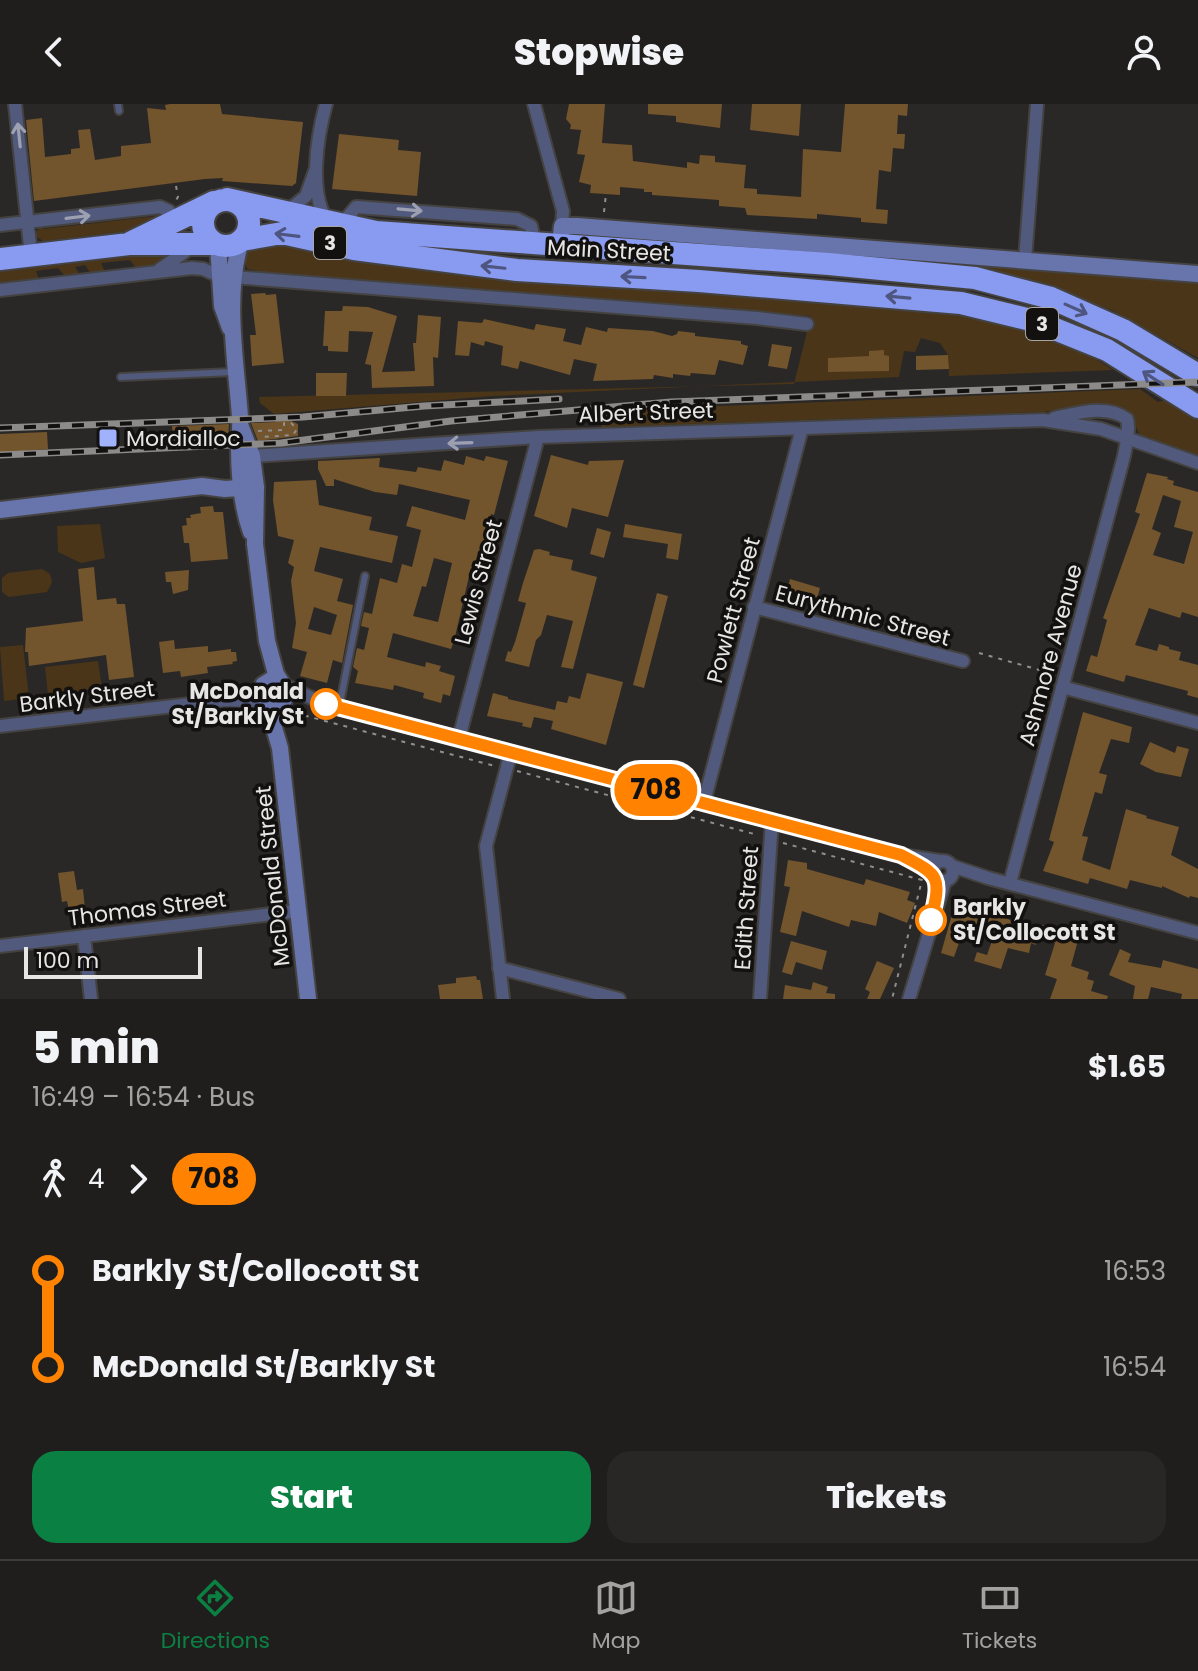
<!DOCTYPE html>
<meta charset="utf-8">
<style>
:root{--surface:#201e1c;--page:#282725;--text:#f1f3f6;--muted:#a2a2a3;--line:#3d3c3b;--accent:#0b8043}
body{margin:0;font-family:Poppins,sans-serif;background:var(--page);color:var(--text);height:100vh;display:flex;flex-direction:column;font-size:30px;white-space:nowrap}
*{box-sizing:border-box;margin:0}
p{font-size:26px;color:var(--muted)}
.icon{flex:none;width:44px;height:44px;fill:none;stroke:currentColor;stroke-width:2;stroke-linecap:round;stroke-linejoin:round}
.map{position:relative;height:895px;overflow:hidden}
.panel{display:flex;flex-direction:column;background:var(--surface);flex:1}
.panel>*{flex:none}
.badge{padding:0 16px;border-radius:26px;font-size:28px;line-height:52px}
.scale{position:absolute;left:24px;bottom:20px;width:178px;box-sizing:border-box;padding-left:8px;border:4px solid #e7e6e5;border-top:0;font-size:22px;line-height:28px;white-space:nowrap;color:#e7e6e5;-webkit-text-stroke:6px #121110;paint-order:stroke}
.map>.badge{position:absolute;translate:-50% -50%;box-shadow:0 0 0 4px #fff}
.legs{display:flex;align-items:center;gap:12px;height:88px;padding:0 32px;font-size:26px}
.legs p{margin-inline-start:auto}
.overview{display:flex;align-items:center;justify-content:space-between;height:136px;padding:0 32px}
h1{font-size:44px;font-weight:800;line-height:60px}
.cta{display:flex;gap:16px;margin-top:auto;padding:16px 32px}
.cta a{flex:1;height:92px;border-radius:24px;background:var(--accent);color:#fff;font-size:32px;font-weight:800;line-height:92px;text-align:center}
.cta a+a{background:var(--page);color:var(--text)}
ul{padding:0 32px;list-style:none}
li{display:flex;align-items:center;gap:28px;height:96px;font-size:30px}
li i{display:grid;place-items:center;width:12px;height:100%;margin:0 10px;background:currentColor}
li i::after{content:'';width:20px;height:20px;margin:-10px;border:6px solid;border-radius:50%;background:var(--surface)}
li p{margin-inline-start:auto}
li:first-child i{background:linear-gradient(#0000 50%,currentColor 0)}
li:last-child i{background:linear-gradient(currentColor 50%,#0000 0)}
header{display:flex;justify-content:space-between;align-items:center;height:104px;padding:0 32px;background:var(--surface);font-size:36px;font-weight:800}
.menu{display:flex;justify-content:space-around;align-items:center;height:112px;border-top:2px solid var(--line);background:var(--surface);font-size:22px;color:var(--muted)}
.menu a{display:grid;justify-items:center;gap:4px}
.menu .active{color:var(--accent)}
.map>svg:first-child{display:block}
.green{fill:#4b3519}
.building{fill:#72542d;fill-rule:evenodd}
.lines{fill:none;stroke-linecap:round;stroke-linejoin:round}
.lane-casing{stroke:#444341;stroke-width:10}
.street-casing{stroke:#444341;stroke-width:16}
.secondary-casing{stroke:#444341;stroke-width:20}
.highway-casing{stroke:#444341;stroke-width:26}
.path{stroke:#918f8e;stroke-width:2;stroke-dasharray:4 6;stroke-linecap:butt}
.lane{stroke:#51597c;stroke-width:6}
.street{stroke:#51597c;stroke-width:12}
.secondary{stroke:#6874ac;stroke-width:16}
.highway{stroke:#899bf1;stroke-width:22}
.rail-casing{stroke:#8d8b8a;stroke-width:7}
.rail{stroke:#121110;stroke-width:4;stroke-dasharray:12;stroke-linecap:butt}
.oneway{stroke:#9ca0b0}
.oneway2{stroke:#4e5680}
.line-1-casing{stroke:#fff;stroke-width:18}
.line-1{stroke:#ff8200;stroke-width:12}
.poi-dot{fill:#a1b2fd;stroke:#121110;stroke-width:3}
.stop-1-dot{fill:#fff;stroke:#ff8200;stroke-width:4}
.labels{text-anchor:middle;stroke-width:7;stroke-linejoin:round;paint-order:stroke}
.shield{fill:#121110;stroke:#a7a6a5;stroke-width:2}
.shield-label{font-size:20px;font-weight:bold;fill:#e7e6e5}
.street-label{font-size:22px;fill:#e7e6e5;stroke:#121110}
.poi-label{font-size:22px;fill:#e7e6e5;stroke:#121110;text-anchor:start}
.stop-label{font-size:22px;font-weight:bold;fill:#e7e6e5;stroke:#121110;text-anchor:end}
</style>
<header><svg class="icon" aria-label="back" viewBox="0 0 24 24"><path d="M15 5l-7 7 7 7"/></svg>Stopwise<svg class="icon" aria-label="person" viewBox="0 0 24 24"><circle cx="12" cy="8" r="4"/><path d="M4 21q1-7 8-7t8 7"/></svg></header>
<div class="map">
<svg width="1198" height="895" viewBox="0 0 1198 895">
<rect width="100%" height="100%" fill="#2a2826"/>
<path class="green" d="M157,112l1,5 -31,10 -84,10 -6,-4v-6l5,-6 1,4z
M285,138l154,31 60,7 416,28c69,9 139,23 198,62l-164,6 -1,-21 -8,-12 -19,-5 -6,14 -11,-1 -5,26 -406,19 -219,18 -14,-11 -1,-6 535,-13 17,-68 -541,-43 -23,-4 -3,-14 6,-7z
M146,151h24l-15,10 -19,3 -6,-8 -29,3 4,9 -14,2 -6,-9 -10,2 5,8 -15,1 -7,-8 -22,3 3,9 -39,5v-13z
M961,159l237,17v78l-86,-48 -109,-37 -43,-5z
M1140,285l18,13 10,-3 30,19v38l-56,-18c-7,-8 -6,-19 -16,-27 -14,-11 -65,-1 -84,1l-441,15v-16z
M100,420l5,34 -24,5 -23,-11 -1,-26z
M42,465l8,5 2,8 -5,10 -38,5 -7,-5v-14l6,-5z
M23,541l6,53 -25,3 -4,-54z
M98,557l4,27 -54,7 -3,-28z"/>
<path class="building" d="M170,0h50l2,10 81,8 -7,61 -4,3 -70,-5 1,-3 -18,1 -171,22 -8,-81 16,-2 3,39 26,-3v-5l9,-1 -2,-18 12,-1 5,31 26,-4v-10l30,-3 -4,-35 19,2 -1,-5z
M569,0h36l-3,39 30,2 1,16 54,7v-6l12,2 1,-9 15,1v6l31,3 -2,23 13,1v5l44,3 2,-48 38,3 4,-48h63l-1,12 -9,-1 -1,19h8l-1,15 -11,-1 -2,24 -12,-2 -3,39 12,1 -1,14 -26,-2v-4l-44,-4v5l-70,-4 -2,-7 -26,-2v-6l-67,-5v-3h-8v-3l-24,-2v8l-30,-2 1,-8 -12,-3 6,-27 -8,-1 4,-24 -11,-1 1,-4 -5,-6z
M648,0h74l-2,24 -44,-6v-6l-28,-2z
M752,0h49l-2,32 -49,-6z
M339,30l60,6 -1,10 23,2 -4,44 -85,-7z
M265,189l1,2 10,-1 8,69 -32,3 -2,-31h6l-5,-41z
M343,202l25,1 29,9 -15,56 33,-1 -2,-28h3l2,-28 23,2 -3,41 -5,-1 1,29 -62,2 -1,-23 -6,-1 8,-32 -24,-1 -1,21 -20,-1v-5h-5l2,-35h17z
M484,215l50,11 2,-6 30,5 -3,12 18,4 5,-18 21,5 1,-4 45,3 19,5 5,-2 1,-3 17,2v3l46,5v3l7,2 -5,19 -24,-5 -4,15 -24,-2 -1,3 -17,-2v4l-19,-3 -1,4 -60,2 4,-17 -23,-5 -4,16 -50,-14 -2,8 -17,-4 2,-19 -18,-5 -1,5 -13,-4 -2,14 -14,-1 3,-34 24,2z
M772,240l20,3 -5,22 -19,-3z
M884,246v5l5,1v15l-61,1v-14l41,-2v-5z
M948,251l1,14 -33,1v-14z
M316,269h31l-1,23h-30z
M280,312l18,8v12l-40,5 -7,-18 24,-1z
M229,320l-1,18 -55,2 -1,-18z
M47,328l1,17 -48,4v-19z
M551,351l37,10 1,-4 35,-1 -16,57 -36,-9 -5,20 -33,-12z
M466,352l18,5 2,-5 22,5 -14,54 -3,-1 -12,56 -8,-2 -17,73 -3,8 -58,-16 -6,24 38,10 1,-5 15,4 -2,5 16,5 -5,20 -7,-2 -2,9 -18,-5 1,-5 -30,-8 -1,5 -38,-7 3,-12 -5,-4 4,-19 7,2 5,-22 -8,-2 3,-14 8,2 8,-36 17,5 5,-19 10,3 9,-37 -15,-4 6,-20 53,14 5,-20 -71,-16 -2,11 -22,-3 -41,-13v7h-8l-8,-17v-8l62,-3 -1,9 37,5 2,-5 23,4 3,-11 20,5zM434,454l18,5 -14,59 -25,-6 9,-30 4,1z
M1147,369l21,4 -1,2 7,2 -1,4 25,7v125l-16,-5 -2,6 -31,-10 -14,37 22,6 2,-7 10,3v2l12,3 -2,8 19,5v33l-11,-3 1,-4 -62,-16 -2,7 -38,-11 5,-16 6,2 10,-37 -4,-2 37,-104 -5,-2zM1163,391l18,6 -7,26 19,5 -9,32 -31,-9 8,-22 -9,-4z
M316,376l3,25 53,12 -3,13 29,6 -6,27 -72,-16 -6,24 29,8 -6,22 16,4 -11,58 -9,-3 -6,23 -27,-7 7,-24 -15,-4 4,-25 -5,-42 3,-14 -6,-4 6,-23 -16,-4 -5,-36 1,-18zM314,503l23,8 -6,20 -23,-6z
M213,402l1,6h9l5,47 -37,3 -2,-19h-5l-2,-17 5,-1 -1,-7h5l-1,-3 11,-2 -1,-6z
M625,420l57,10 -4,26 -12,-2 2,-14 -45,-7z
M597,424l14,4 -7,26 -14,-4z
M539,445l11,3 -1,3 24,5 -2,10 26,7 -24,92 -12,-2 12,-46 -26,-6 -6,20 -5,5 -7,27 -24,-6 3,-10 3,1 4,-10 11,-39 -8,-2 5,-18 11,-33z
M94,463l3,33 19,-2 1,6h8l9,73 -25,3 -3,-25 -77,11 -1,-14h-3l1,-24 57,-7 -5,-52z
M189,466l-1,20 -15,4 -2,-12h-5l-1,-10z
M790,475l30,9 -3,11 -4,-1 -1,5 -26,-8z
M657,489l11,3 -24,92 -11,-3z
M174,536l1,9 33,-3v6l23,-3v3h5l1,9 -5,1 1,2 -26,3 1,6 -27,4 -1,-6 -17,2 -4,-31z
M587,569l36,9 -17,63 -55,-16 2,-8 -19,-4 -3,11 -9,-2 1,-3 -36,-7 6,-23 15,4v2l47,11 2,-9 10,2 2,-7 11,3z
M1083,608l49,15 -3,16 -18,-4 -12,34 8,2 -5,19 -7,-2 -13,44 6,1 -6,23 28,10 16,-61 21,7 -1,2 33,9 -8,28 27,14v29l-8,-2 -1,2 -27,-12v2l-32,-8 -3,9 -37,-11 -2,6 -45,-13 11,-29 -5,-2z
M1150,638l25,11 2,-7 12,3 -8,28 -25,-5 -16,-8z
M788,756l19,3v6l57,16 2,-6 44,13 -3,8 8,3 -8,20 -28,-11 -3,14 -25,-6 -2,7 -47,-16 -6,25 -16,-4 10,-45 -6,-1z
M74,767l3,19 6,-1 2,20 -16,2 -2,-10 -5,1 -4,-29z
M967,799l18,4 -1,2 31,13 26,7 1,-4 38,8 -9,33 18,6 -2,7 7,2 -3,10 17,5 -1,3h-57l7,-20 -12,-4 10,-32 -18,-5 -1,7 -5,-2 -2,10 -21,-5 -7,21 -27,-8 3,-9 10,3 8,-23 -30,-6 -11,31 -13,-4 14,-49 11,2z
M791,837l36,10 -5,19 -26,-8 -4,13 -10,-3z
M1120,845l11,5 -3,8 33,6 2,-8 35,9v30h-17l1,-5 -31,-7 -3,12h-15l2,-13 -26,-11z
M877,857l17,7 -14,31h-13l3,-7 -5,-3z
M476,872l1,4h3l3,19h-43l-2,-14 18,-2v-5z
M813,878l15,5 -2,6 9,1v5h-52l2,-14 26,5z"/>
<g class="lines">
<defs>
<path id="lane" d="M118,0l1,7
M121,273l112,-5
M339,604l26,-132"/>
<path id="street" d="M15,0l16,151
M326,0c-9,33 -18,89 2,119
M534,0l29,107 -1,15
M288,107l18,-15 9,-25
M0,121l160,-18 9,4 4,12
M341,121l15,-18 161,12 14,7 4,18
M1025,156l12,-156
M159,166l34,-24
M233,173l524,41 50,6
M0,186l192,-22 11,1 16,7
M252,352l286,-19 505,-17 58,9 97,34
M754,503l209,54
M282,580l40,19 17,5 562,147 39,6
M1062,583l136,36
M0,622l226,-26 39,2
M459,634l79,-301
M704,698l98,-374
M933 767a10 10 0 1 1 20 0a10 10 0 1 1-20 0Z
M952,762l36,12 210,55
M1010,779l114,-427c2,-11 6,-27 3,-37 -20,-15 -50,-6 -73,-1
M84,832l7,63
M0,842l298,-35
M499,864l120,31
M503,895l-17,-153 25,-94
M760,895l12,-179
M909,895l36,-118"/>
<path id="secondary" d="M241,137c-17,54 -5,120 -1,176 1,10 -1,20 -1,31 0,27 3,59 12,84
M218,141l4,61 8,22
M560,141l2,-19h15l621,48
M241,323l11,29 4,31 -1,57 12,97 9,33 10,16 -2,10 -7,5 -12,-3 -4,-7 2,-10 8,-5 10,2
M0,406l202,-24 23,3 28,-2
M267,600l13,44 28,251"/>
<path id="highway" d="M227,95l149,33 453,32 146,14 76,20 72,32 75,45
M203 119a23 23 0 1 1 46 0a23 23 0 1 1-46 0Z
M242,136l40,-7 72,16 163,21 182,11 262,22 74,18 72,29 91,57
M130,139l84,-41
M0,155l129,-15h86"/>
</defs>
<use href="#lane" class="lane-casing"/>
<use href="#street" class="street-casing"/>
<use href="#secondary" class="secondary-casing"/>
<use href="#highway" class="highway-casing"/>
<path class="path" d="M176,82l2,11 -2,3
M604,108l2,-18
M258,327l26,-1v-7h7l6,6 -4,6 -32,2
M979,549l75,21
M295,609l200,53
M517,667l241,64
M783,739l139,37 -30,119"/>
<use href="#lane" class="lane"/>
<use href="#street" class="street"/>
<use href="#secondary" class="secondary"/>
<use href="#highway" class="highway"/>
<defs>
<path id="rail" d="M0,324l303,-11 121,-11 135,-7
M0,351l281,-12 170,-22 220,-19 527,-20"/>
</defs>
<use href="#rail" class="rail-casing"/>
<use href="#rail" class="rail"/>
</g>
<defs><path id="oneway-shaft" d="M-6 0H5M1.5-3L5.5 0L1.5 3" fill="none" stroke-width="1.6" stroke-linecap="round" stroke-linejoin="round" transform="scale(2)"/></defs>
<g class="oneway">
<use href="#oneway-shaft" transform="translate(19 31) rotate(-96)"/>
<use href="#oneway-shaft" transform="translate(410 106) rotate(5)"/>
<use href="#oneway-shaft" transform="translate(78 113) rotate(-7)"/>
<use href="#oneway-shaft" transform="translate(460 339) rotate(178)"/>
</g>
<g class="oneway2">
<use href="#oneway-shaft" transform="translate(287 131) rotate(-173)"/>
<use href="#oneway-shaft" transform="translate(493 163) rotate(-174)"/>
<use href="#oneway-shaft" transform="translate(633 173) rotate(-177)"/>
<use href="#oneway-shaft" transform="translate(898 193) rotate(-175)"/>
<use href="#oneway-shaft" transform="translate(1076 205) rotate(24)"/>
<use href="#oneway-shaft" transform="translate(1153 274) rotate(-147)"/>
</g>
<g class="lines">
<defs>
<path id="line-1" d="M326,600l575,151c38,20 41,20 30,65"/>
</defs>
<use href="#line-1" class="line-1-casing"/>
<use href="#line-1" class="line-1"/>
</g>
<rect class="poi-dot" x="98" y="324" width="20" height="20" rx="4"/>
<g class="stop-1-dot">
<circle cx="326" cy="600" r="14"/>
<circle cx="931" cy="816" r="14"/>
</g>
<g class="labels">
<g class="shield">
<rect x="314" y="123" width="32" height="32" rx="6"/>
<rect x="1026" y="204" width="32" height="32" rx="6"/>
</g>
<g class="shield-label">
<text x="330" y="146">3</text>
<text x="1042" y="227">3</text>
</g>
<g class="street-label">
<text transform="translate(609 146) rotate(3)" y="8">Main Street</text>
<text transform="translate(646 308) rotate(-2)" y="8">Albert Street</text>
<text transform="translate(478 478) rotate(-75)" y="8">Lewis Street</text>
<text transform="translate(733 506) rotate(-75)" y="8">Powlett Street</text>
<text transform="translate(863 511) rotate(15)" y="8">Eurythmic Street</text>
<text transform="translate(1050 551) rotate(-75)" y="8">Ashmore Avenue</text>
<text transform="translate(87 592) rotate(-7)" y="8">Barkly Street</text>
<text transform="translate(272 772) rotate(-96)" y="8">McDonald Street</text>
<text transform="translate(147 804) rotate(-7)" y="8">Thomas Street</text>
<text transform="translate(746 804) rotate(-86)" y="8">Edith Street</text>
</g>
<g class="poi-label">
<text x="126" y="342">Mordialloc</text>
</g>
<g class="stop-label">
<text x="304" y="595">McDonald<tspan x="304" dy="25">St/Barkly St</tspan></text>
<text x="953" y="811" text-anchor="start">Barkly<tspan x="953" dy="25">St/Collocott St</tspan></text>
</g>
</g>
</svg>
<div class="scale">100 m</div>
<b class="badge" style="left:656px;top:686px;background:#ff8200;color:#111">708</b>
</div>
<section class="panel">
<div class="overview"><div><h1>5 min</h1><p>16:49 – 16:54 · Bus</p></div><b>$1.65</b></div>
<div class="legs"><svg class="icon" aria-label="walk" viewBox="0 0 24 24"><circle cx="13" cy="4" r="2"/><path d="M13 8l-2 6 4 7M11 14l-3 7M7 12l3-4h3l4 4"/></svg>4<svg class="icon" aria-label="forward" viewBox="0 0 24 24"><path d="M9 5l7 7-7 7"/></svg><b class="badge" style="background:#ff8200;color:#111">708</b></div>
<ul>
<li><i style="color:#ff8200"></i><b>Barkly St/Collocott St</b><p>16:53</p></li>
<li><i style="color:#ff8200"></i><b>McDonald St/Barkly St</b><p>16:54</p></li>
</ul>
<div class="cta"><a>Start</a><a>Tickets</a></div>
</section>
<nav class="menu">
<a class="active"><svg class="icon" aria-label="directions" viewBox="0 0 24 24"><path d="M12 3l9 9-9 9-9-9zM9 14v-3h6M13 9l2 2-2 2"/></svg>Directions</a>
<a><svg class="icon" aria-label="map" viewBox="0 0 24 24"><path d="M3 6l6-2 6 2 6-2v14l-6 2-6-2-6 2zM9 4v14M15 6v14"/></svg>Map</a>
<a><svg class="icon" aria-label="tickets" viewBox="0 0 24 24"><path d="M3 7h18v10H3zM15 7v10"/></svg>Tickets</a>
</nav>
